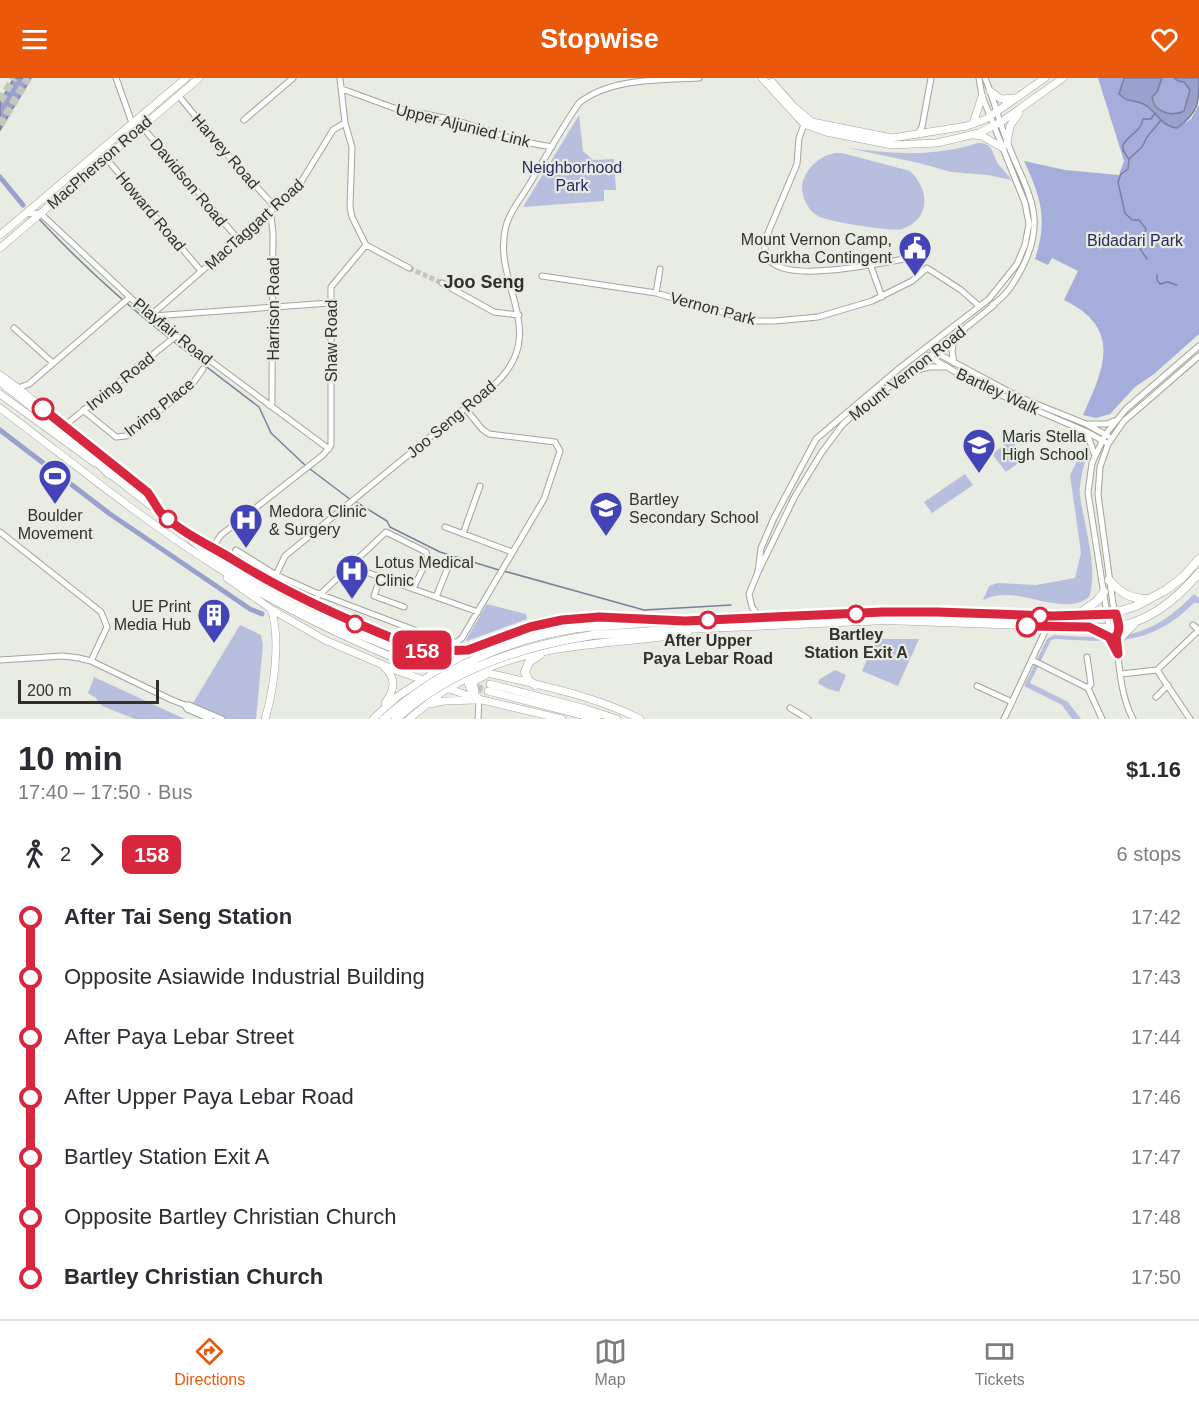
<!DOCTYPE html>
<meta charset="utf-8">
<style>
:root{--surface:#fff;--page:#f2f2f3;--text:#2b2b33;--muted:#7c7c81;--line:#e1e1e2;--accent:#ea580c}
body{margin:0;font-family:Helvetica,sans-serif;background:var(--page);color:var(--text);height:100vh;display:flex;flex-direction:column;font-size:22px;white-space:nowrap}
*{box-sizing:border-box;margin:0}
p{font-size:20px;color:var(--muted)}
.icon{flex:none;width:33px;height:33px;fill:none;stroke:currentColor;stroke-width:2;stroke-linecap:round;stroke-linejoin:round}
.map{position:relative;height:641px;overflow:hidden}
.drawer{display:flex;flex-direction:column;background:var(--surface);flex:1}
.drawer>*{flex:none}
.badge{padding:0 12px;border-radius:9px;font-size:21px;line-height:39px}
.scale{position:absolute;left:18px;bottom:15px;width:141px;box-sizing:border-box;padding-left:6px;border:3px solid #30312d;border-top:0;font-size:16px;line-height:21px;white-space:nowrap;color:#30312d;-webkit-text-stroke:4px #e9ece2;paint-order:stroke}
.map>.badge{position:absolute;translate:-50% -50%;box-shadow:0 0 0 3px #fff}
.legs{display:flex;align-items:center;gap:9px;height:66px;padding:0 18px;font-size:20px}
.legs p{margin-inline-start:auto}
.headline{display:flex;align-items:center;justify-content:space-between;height:102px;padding:0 18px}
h1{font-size:33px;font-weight:600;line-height:45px}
ul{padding:0 18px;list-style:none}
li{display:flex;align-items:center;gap:21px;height:60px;font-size:22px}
li i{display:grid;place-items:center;width:9px;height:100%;margin:0 8px;background:currentColor}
li i::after{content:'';width:15px;height:15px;margin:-8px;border:4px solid;border-radius:50%;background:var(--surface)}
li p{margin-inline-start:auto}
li:first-child i{background:linear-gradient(#0000 50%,currentColor 0)}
li:last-child i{background:linear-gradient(currentColor 50%,#0000 0)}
header{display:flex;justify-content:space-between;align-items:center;height:78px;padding:0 18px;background:var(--accent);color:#fff;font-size:27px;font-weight:600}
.menu{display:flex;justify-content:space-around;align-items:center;height:84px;border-top:2px solid var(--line);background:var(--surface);font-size:16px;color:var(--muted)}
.menu a{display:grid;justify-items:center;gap:3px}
.menu .selected{color:var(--accent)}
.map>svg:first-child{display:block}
.green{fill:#b8bede}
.forest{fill:#a5adda}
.water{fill:#99a1cd;stroke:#7a7f9d;stroke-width:1.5}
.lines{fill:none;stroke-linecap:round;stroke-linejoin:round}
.stream{stroke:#7a7f9d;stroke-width:1.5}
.canal{stroke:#99a1cd;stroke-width:5}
.minor-tunnel{stroke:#c4c7be;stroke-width:5;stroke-dasharray:5 2.5;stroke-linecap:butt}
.major-tunnel{stroke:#c4c7be;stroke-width:7;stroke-dasharray:7 3.5;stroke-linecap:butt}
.highway-tunnel{stroke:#c4c7be;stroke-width:8;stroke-dasharray:8 4;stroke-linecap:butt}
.minor-casing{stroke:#a1a49a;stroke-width:7}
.major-casing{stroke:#a1a49a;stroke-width:8}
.highway-casing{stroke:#a1a49a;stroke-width:9}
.minor{stroke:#fff;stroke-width:5}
.major{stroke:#fff;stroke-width:7}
.highway{stroke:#fff;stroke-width:8}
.highway-bridge-casing{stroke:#a1a49a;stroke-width:9;stroke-linecap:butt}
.highway-bridge{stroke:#fff;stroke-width:8}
.line-1-casing{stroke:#fff;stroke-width:14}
.line-1{stroke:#d7263d;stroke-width:9}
.stop-1-dot{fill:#fff;stroke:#d7263d;stroke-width:3}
.labels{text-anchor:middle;stroke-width:4.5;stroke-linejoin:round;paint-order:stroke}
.street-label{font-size:16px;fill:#30312d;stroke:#e9ece2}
.park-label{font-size:16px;fill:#272b62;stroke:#e9ece2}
.poi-label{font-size:16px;fill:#30312d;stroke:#e9ece2;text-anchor:start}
.stop-label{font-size:16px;font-weight:bold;fill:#30312d;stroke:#e9ece2}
.neighbourhood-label{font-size:18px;font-weight:bold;fill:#30312d;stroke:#e9ece2}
</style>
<header><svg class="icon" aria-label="menu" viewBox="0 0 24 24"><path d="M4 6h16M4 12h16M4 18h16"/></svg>Stopwise<svg class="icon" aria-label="heart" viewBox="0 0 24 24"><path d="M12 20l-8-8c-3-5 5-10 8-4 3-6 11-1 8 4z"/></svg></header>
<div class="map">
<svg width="1199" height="641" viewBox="0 0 1199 641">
<rect width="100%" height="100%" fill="#e9ece2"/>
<path class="green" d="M579,37l4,36 10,9 21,-1 2,31h-12v11l-81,6z
M978,65c15,-1 14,11 21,22 4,5 9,9 12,15l-23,-5 -37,-3 -32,-9 -71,-15c45,6 86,9 130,-5z
M835,75h7l68,18c19,18 22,48 -8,58 -10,3 -71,-7 -82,-12 -13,-5 -22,-26 -16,-39 6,-13 17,-22 31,-25z
M1011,362l14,18 -19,14 -14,-18z
M1085,367c3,17 -7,34 -5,51 4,27 19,76 9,101 -26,22 -73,-15 -106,3l6,-14 8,-3 39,2 39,-7 6,-25 -11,-78z
M965,396l8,11 -41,28 -8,-11z
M1194,516l5,4v5h-5c-45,44 -79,39 -138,36l-5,1 -21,43 38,19 13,17h-9l-10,-14 -38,-19 23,-47 7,-4c63,4 93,7 140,-41z
M487,526l39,10 1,5 -60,22 -1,-1z
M240,547l21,10 2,10 -7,74h-33l-30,-16z
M876,561h43l-21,47 -36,-15z
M835,592l11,5 -7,17 -11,-3 -10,-6 2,-4z
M94,599l91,42h-50l-33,-13 -6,-8 -8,-5z"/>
<path class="forest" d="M1098,0h25l-3,17c10,8 11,4 22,8 14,5 16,22 35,25l14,-9 8,-14v229l-45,40 -19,13 -25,27 -14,4 -13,-3c21,-47 40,-86 -19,-115l14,-29 -26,-13 -4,7 -13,-6c13,-39 6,-62 -11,-98l41,9 54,5 5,-14z
M1162,0h12l14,6 2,6 -6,21c-8,4 -21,2 -28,-3l-4,-11 5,-5z"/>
<path class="water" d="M14,0h17l-31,52v-28z
M1124,0h38l-5,14 -5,5c2,16 20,20 32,14l6,-21 -6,-8 -6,-1 -4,-3h25c0,26 0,34 -22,50 -18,-2 -21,-20 -36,-25 -11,-4 -12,0 -22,-9z"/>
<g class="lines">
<path class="stream" d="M1128,80l-5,-8v-5c6,-11 18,-13 20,-26h8l4,-6
M39,141c41,44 84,83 131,120
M1147,181l-8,-12 7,-18 -7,-9h-7l-7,-7 -7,-31 3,-8 7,-5 1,-10 13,-12 5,-10 14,-17
M1157,197v5l3,4 8,-2 9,3
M174,264l85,65 12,26 35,33
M310,391l41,31
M356,424l31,19 3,6 50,25 59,18
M504,493l140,39 87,-5"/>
<path class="canal" d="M0,99l23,28
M0,352l110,84 140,95 12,5"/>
<path class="minor-tunnel" d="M409,190l33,15"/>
<path class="major-tunnel" d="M419,581l37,13
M416,589l21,7
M456,603l32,10"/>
<path class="highway-tunnel" d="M0,23l14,-23
M0,47l28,-47"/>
<defs>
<path id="minor" d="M116,0l16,45
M340,0l5,45 7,24 -2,60 2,10 14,28 43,23
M985,0c9,21 14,44 23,66 18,47 40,71 15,122 -8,15 -16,30 -31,39
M342,11l52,19 61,12 64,21 33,6
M178,17l46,56 51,56
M244,42l49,-42
M805,44l-6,16 -2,26 -32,76c-1,9 1,19 9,24 25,18 116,-3 147,-8
M139,50l5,1 94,110
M917,57l5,-8 9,-49
M100,73l101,120
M269,134l2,4 2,16 -1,159v12l-3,2
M25,136l15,-1 110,103 179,133
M870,186l12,33
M542,198l114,17 97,28h22l43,-4 54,-16 40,-20 15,-13 34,22 18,16
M442,205l52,29 25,3
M656,215l4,-24
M150,238l148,-129 35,-57 12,-7
M153,238l177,-13
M14,250l39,35
M954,260l-2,13 2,12
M933,273l86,46 67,27 22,12
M928,278l52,30 107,46 18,10
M914,293l15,-4h17
M18,310l11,-4 101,-87
M83,332l33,27 10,-1 65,-50 12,-17
M1088,346h19l7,-3
M67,351l2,-7 107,-86
M1087,355l8,23
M445,449l67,25
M0,454l101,80 6,15 -16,34
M463,456l17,-48
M212,470l9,-13 102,-80 8,-10v-158l35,-42
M232,481l4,-9 40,25 38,17 111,42 24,8h8l5,-4 82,-139 16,-48 -5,-9 -66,-8 -7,-5 -17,-21
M349,488l129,46
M758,494l3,-24 13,-30 42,-79 85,-72 88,-68 28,-35 8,-19 4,-21 -4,-21 -43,-107 -3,-18
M381,498l-7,20 30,11
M272,505l13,-27 212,-174c53,-51 -6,-99 9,-156 4,-15 15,-28 23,-41 16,-27 32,-56 50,-82 31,-25 80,-23 120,-25
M436,519l14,-35
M311,525l75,-71 40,20 2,6 -15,31
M760,540l-8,-11 -3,-13 9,-22 37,-76 27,-44 21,-28 36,-31 23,-14 92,-74
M1116,558l-6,-3 -22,-140 4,-30 13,-28 21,-26 73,-63
M1087,579l4,27 -3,4
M0,582l63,-4 16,2 12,3 81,39 13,5h4l33,14
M1032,582l56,28 14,31
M1157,592l33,49
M1121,596l36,-4 42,-40 -6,-5
M977,608l35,16
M1156,619l12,-12
M185,627l2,4 23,10
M790,630l18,11
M478,641l1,-19
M1004,641l44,-94
M1133,641c-13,-24 -14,-56 -17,-83l3,-4v-5l-6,-23 -15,-109 2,-28 8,-23 16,-23 75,-65"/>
<path id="major" d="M762,0l42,46 22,8 66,13 45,-2 42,-10 22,-11 62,-44
M772,4l22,25 18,15 80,16 75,-12 19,-7 59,-41
M990,13l11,8 14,-1
M973,46l9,-28
M974,57l8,1 21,12
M1007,65l3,-17 9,-13
M0,157l186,-157
M0,170l199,-170
M0,297l18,13 129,104 8,9 4,9
M0,316l95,69
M0,330c72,54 141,111 217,159 63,40 130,72 199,100
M106,393l75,58 70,42 81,42 122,51
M184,455c12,13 26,22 40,32 59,41 128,67 195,94
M227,500l44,31 54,31 70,30 83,29 84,20
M385,590c12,11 9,23 0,35
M479,593c55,13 111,23 161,48
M490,606l96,25 31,10
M475,613l-2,-9 13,-7
M488,613l109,28
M430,626l14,-3 31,-1
M265,641c9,-29 16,-81 6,-110
M373,641l25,-23 52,-33
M409,641l33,-27 38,-21"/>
<path id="highway" d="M0,303l84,68 25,25
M1109,502c12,13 21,19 38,19
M1077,537l20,-14 7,-9
M578,550l92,-7 213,-9 171,4 54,-1 28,-9 30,-16 17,-13 16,-18
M1093,551l16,8 9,17
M593,557l91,-6 202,-9 223,8c38,-4 66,-27 90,-55
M1117,567l5,-9 12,-12
M419,571c16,2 34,4 50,0 21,-5 40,-17 61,-22 38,-11 76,-10 115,-9
M450,585l23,-12
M480,593c62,-29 140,-27 207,-38
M535,607l-7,-5 -3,-8 4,-10 11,-7
M478,621c-18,-20 -10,-36 6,-54"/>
</defs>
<use href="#minor" class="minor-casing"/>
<use href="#major" class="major-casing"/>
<use href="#highway" class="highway-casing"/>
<use href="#minor" class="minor"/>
<use href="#major" class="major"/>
<use href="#highway" class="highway"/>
<defs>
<path id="highway-bridge" d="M384,641c56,-49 121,-80 194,-91
M396,641c53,-49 126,-73 197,-84"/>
</defs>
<use href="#highway-bridge" class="highway-bridge-casing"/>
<use href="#highway-bridge" class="highway-bridge"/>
</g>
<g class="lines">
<defs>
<path id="line-1" d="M43,331l104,83c6,7 10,17 15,22 20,19 47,31 70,45 59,37 122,64 187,90l18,2 31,-1 62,-23 32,-7 37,-3 86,4 198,-9h54l116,4 63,-2c2,8 5,15 0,22l2,18 -9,-17 -20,-10 -62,-1"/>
</defs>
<use href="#line-1" class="line-1-casing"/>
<use href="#line-1" class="line-1"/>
</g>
<defs>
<symbol id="civic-pin" viewBox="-11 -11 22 30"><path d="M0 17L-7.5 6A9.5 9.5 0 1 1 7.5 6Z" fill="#4444b9" stroke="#e9ece2"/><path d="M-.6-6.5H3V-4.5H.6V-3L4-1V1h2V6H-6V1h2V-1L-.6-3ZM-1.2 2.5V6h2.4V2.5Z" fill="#fff"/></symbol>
<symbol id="school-pin" viewBox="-11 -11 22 30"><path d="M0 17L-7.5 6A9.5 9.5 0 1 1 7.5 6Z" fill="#4444b9" stroke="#e9ece2"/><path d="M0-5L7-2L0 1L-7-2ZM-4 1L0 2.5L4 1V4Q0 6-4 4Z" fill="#fff"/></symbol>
<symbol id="stadium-pin" viewBox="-11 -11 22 30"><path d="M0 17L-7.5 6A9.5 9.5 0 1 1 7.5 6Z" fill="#4444b9" stroke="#e9ece2"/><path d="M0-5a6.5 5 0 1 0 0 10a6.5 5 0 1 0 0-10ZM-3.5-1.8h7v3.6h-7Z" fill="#fff"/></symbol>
<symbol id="hospital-pin" viewBox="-11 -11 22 30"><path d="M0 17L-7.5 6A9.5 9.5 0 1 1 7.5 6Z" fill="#4444b9" stroke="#e9ece2"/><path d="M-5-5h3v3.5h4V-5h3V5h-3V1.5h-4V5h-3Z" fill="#fff"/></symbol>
<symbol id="building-pin" viewBox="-11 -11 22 30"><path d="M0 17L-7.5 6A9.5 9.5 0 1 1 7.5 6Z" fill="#4444b9" stroke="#e9ece2"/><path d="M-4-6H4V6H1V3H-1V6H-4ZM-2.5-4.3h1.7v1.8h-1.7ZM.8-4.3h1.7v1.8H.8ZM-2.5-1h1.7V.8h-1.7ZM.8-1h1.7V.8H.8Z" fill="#fff"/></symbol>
</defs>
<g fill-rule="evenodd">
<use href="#civic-pin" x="896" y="151" width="38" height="52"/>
<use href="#school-pin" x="960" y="348" width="38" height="52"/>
<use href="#stadium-pin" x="36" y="379" width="38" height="52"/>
<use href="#school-pin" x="587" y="411" width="38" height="52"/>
<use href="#hospital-pin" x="227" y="423" width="38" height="52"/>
<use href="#hospital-pin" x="333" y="474" width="38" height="52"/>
<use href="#building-pin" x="195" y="518" width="38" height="52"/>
</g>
<g class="stop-1-dot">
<circle cx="43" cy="331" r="10"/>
<circle cx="168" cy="441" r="8"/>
<circle cx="856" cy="536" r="8"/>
<circle cx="1040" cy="538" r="8"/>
<circle cx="708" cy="542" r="8"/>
<circle cx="355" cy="546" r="8"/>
<circle cx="1027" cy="548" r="10"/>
</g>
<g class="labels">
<g class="street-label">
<text transform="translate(463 47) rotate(14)" y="6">Upper Aljunied Link</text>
<text transform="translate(226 73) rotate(49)" y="6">Harvey Road</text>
<text transform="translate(99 84) rotate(-41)" y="6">MacPherson Road</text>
<text transform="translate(189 104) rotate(50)" y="6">Davidson Road</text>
<text transform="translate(151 133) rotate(50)" y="6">Howard Road</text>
<text transform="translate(254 146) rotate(-42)" y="6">MacTaggart Road</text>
<text transform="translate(713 230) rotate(15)" y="6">Vernon Park</text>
<text transform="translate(273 231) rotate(-90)" y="6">Harrison Road</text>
<text transform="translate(173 253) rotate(39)" y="6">Playfair Road</text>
<text transform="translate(331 263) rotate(-90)" y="6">Shaw Road</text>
<text transform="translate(907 295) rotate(-38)" y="6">Mount Vernon Road</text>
<text transform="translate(120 303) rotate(-39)" y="6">Irving Road</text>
<text transform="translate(998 313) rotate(25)" y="6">Bartley Walk</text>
<text transform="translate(159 329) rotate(-38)" y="6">Irving Place</text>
<text transform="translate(451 341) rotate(-40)" y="6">Joo Seng Road</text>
</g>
<g class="park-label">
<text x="572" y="95">Neighborhood<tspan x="572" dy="18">Park</tspan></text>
<text x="1135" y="168">Bidadari Park</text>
</g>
<g class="poi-label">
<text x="892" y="167" text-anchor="end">Mount Vernon Camp,<tspan x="892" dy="18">Gurkha Contingent</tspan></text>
<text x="1002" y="364">Maris Stella<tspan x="1002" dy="18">High School</tspan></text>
<text x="629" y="427">Bartley<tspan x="629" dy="18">Secondary School</tspan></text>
<text x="269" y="439">Medora Clinic<tspan x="269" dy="18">&amp; Surgery</tspan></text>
<text x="55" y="443" text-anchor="middle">Boulder<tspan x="55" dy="18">Movement</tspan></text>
<text x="375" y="490">Lotus Medical<tspan x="375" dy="18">Clinic</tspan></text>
<text x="191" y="534" text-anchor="end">UE Print<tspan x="191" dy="18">Media Hub</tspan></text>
</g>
<g class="stop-label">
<text x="856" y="562">Bartley<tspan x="856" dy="18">Station Exit A</tspan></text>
<text x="708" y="568">After Upper<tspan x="708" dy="18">Paya Lebar Road</tspan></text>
</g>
<g class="neighbourhood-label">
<text x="484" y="210">Joo Seng</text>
</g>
</g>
</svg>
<div class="scale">200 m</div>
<b class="badge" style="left:422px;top:572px;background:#d7263d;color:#fff">158</b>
</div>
<section class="drawer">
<div class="headline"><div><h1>10 min</h1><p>17:40 – 17:50 · Bus</p></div><b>$1.16</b></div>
<div class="legs"><svg class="icon" aria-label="walk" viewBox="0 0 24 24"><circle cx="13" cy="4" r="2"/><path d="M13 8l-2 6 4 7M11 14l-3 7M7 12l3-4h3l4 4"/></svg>2<svg class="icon" aria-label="forward" viewBox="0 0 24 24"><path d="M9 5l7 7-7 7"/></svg><b class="badge" style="background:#d7263d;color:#fff">158</b><p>6 stops</p></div>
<ul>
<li><i style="color:#d7263d"></i><b>After Tai Seng Station</b><p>17:42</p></li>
<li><i style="color:#d7263d"></i><span>Opposite Asiawide Industrial Building</span><p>17:43</p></li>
<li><i style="color:#d7263d"></i><span>After Paya Lebar Street</span><p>17:44</p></li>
<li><i style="color:#d7263d"></i><span>After Upper Paya Lebar Road</span><p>17:46</p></li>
<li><i style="color:#d7263d"></i><span>Bartley Station Exit A</span><p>17:47</p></li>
<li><i style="color:#d7263d"></i><span>Opposite Bartley Christian Church</span><p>17:48</p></li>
<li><i style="color:#d7263d"></i><b>Bartley Christian Church</b><p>17:50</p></li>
</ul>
</section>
<nav class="menu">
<a class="selected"><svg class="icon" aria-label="directions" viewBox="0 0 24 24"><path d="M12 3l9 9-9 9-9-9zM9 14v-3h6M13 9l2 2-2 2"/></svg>Directions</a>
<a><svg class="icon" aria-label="map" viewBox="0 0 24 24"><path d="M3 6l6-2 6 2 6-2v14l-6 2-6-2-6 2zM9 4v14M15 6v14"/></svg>Map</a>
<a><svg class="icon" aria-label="tickets" viewBox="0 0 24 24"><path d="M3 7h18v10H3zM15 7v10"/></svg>Tickets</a>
</nav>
